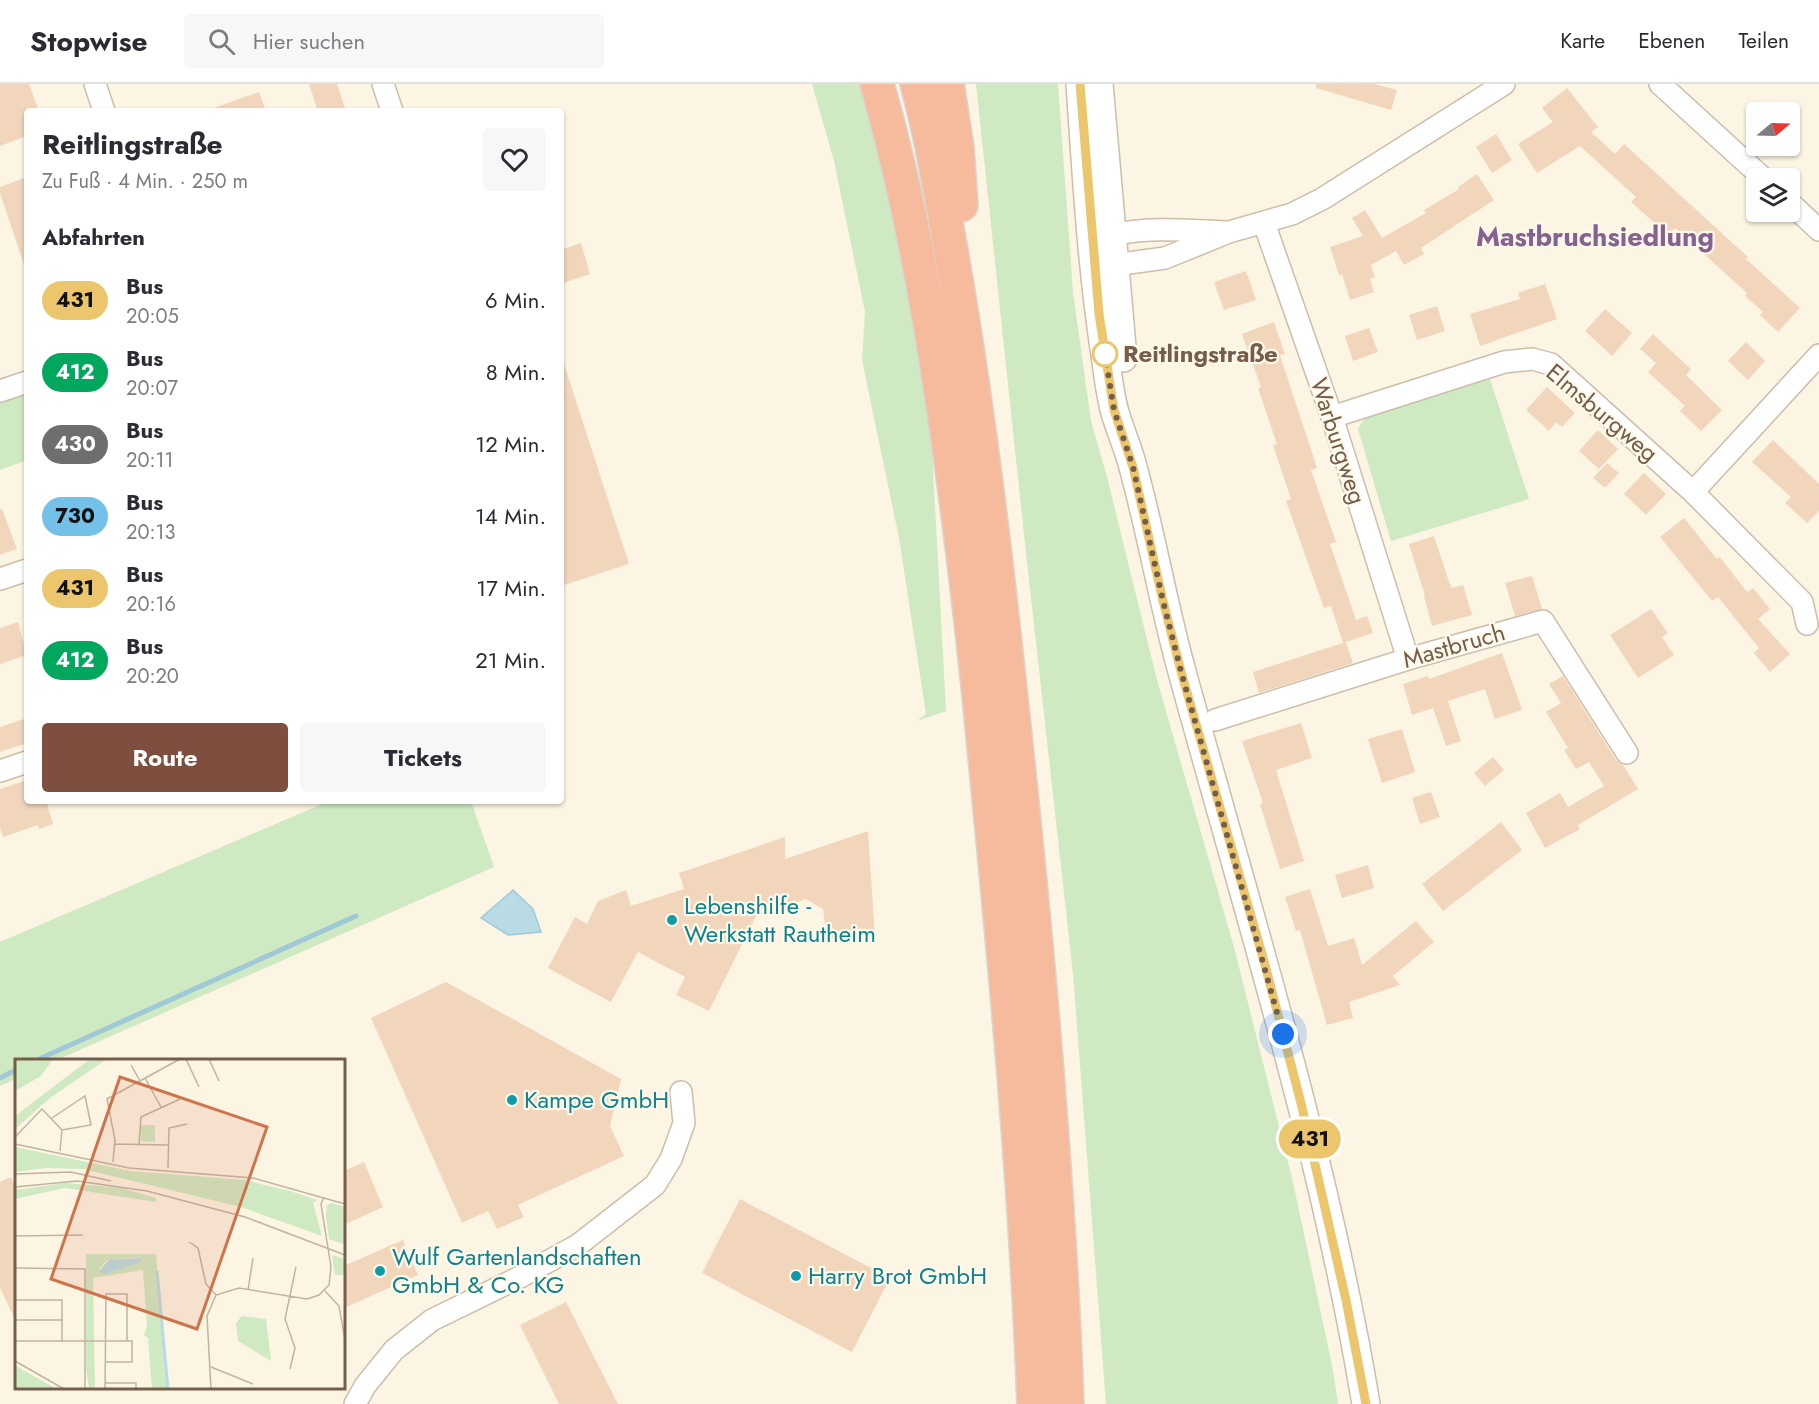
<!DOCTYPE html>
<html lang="de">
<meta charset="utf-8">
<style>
:root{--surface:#fff;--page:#f7f7f7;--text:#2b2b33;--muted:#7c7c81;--line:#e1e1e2;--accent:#7e4f3e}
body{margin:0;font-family:Jost,sans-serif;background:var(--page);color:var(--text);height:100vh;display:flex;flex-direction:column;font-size:22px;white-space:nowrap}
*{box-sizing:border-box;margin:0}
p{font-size:20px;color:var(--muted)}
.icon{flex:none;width:33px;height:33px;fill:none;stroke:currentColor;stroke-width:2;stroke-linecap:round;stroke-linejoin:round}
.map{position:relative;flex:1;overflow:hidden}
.sheet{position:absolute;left:24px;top:24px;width:540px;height:696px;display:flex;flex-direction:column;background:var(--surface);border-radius:6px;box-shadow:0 2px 4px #0004}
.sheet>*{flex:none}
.badge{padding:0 12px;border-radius:20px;font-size:21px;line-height:39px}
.needle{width:39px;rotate:71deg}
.controls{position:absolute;left:1746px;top:18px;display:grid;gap:12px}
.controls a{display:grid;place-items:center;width:54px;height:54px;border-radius:6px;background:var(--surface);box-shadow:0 2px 4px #0004;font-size:30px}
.you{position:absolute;width:30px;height:30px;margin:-15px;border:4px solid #fff;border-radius:50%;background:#1a73e8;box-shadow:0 0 0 9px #1a73e833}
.map>.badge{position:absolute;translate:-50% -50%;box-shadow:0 0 0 3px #fff}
h2{padding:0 18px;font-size:22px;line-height:54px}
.round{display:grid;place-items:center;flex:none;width:63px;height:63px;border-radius:6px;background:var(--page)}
.summary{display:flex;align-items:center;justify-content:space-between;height:102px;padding:0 18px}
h1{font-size:28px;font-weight:700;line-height:45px}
.primary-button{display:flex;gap:12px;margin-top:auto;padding:12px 18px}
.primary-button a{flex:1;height:69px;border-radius:6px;background:var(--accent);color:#fff;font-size:24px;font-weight:700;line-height:69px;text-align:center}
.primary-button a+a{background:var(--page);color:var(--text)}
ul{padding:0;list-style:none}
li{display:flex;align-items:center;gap:18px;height:72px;padding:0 18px}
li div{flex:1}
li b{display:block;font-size:22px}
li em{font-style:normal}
li .badge{min-width:66px;font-weight:700;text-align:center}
header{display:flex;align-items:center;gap:36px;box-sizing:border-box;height:84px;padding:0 30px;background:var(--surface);border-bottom:2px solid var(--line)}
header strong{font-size:28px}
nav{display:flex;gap:33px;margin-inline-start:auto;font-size:21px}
.search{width:420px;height:54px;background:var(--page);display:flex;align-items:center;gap:15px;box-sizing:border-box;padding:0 21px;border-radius:6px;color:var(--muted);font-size:22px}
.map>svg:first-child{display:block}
.green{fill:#cfe9c3}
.water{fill:#b9dbe5;stroke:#9fc9d7;stroke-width:1.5}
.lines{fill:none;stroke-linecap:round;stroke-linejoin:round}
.stream{stroke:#9fc9d7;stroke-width:5}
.building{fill:#f1d6bc}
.minor-casing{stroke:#cdbdab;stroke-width:24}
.tertiary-casing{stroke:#cdbdab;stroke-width:30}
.motorway-casing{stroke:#dbd5d0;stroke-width:36}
.minor{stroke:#fff;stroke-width:21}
.tertiary{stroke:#fff;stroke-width:27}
.motorway{stroke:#f5bb9c;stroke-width:33}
.line-casing{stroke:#fff;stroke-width:14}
.line{stroke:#ebc66c;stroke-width:9}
.walk{stroke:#745d4a;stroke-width:6;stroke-dasharray:0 10.8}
.stop-dot{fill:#fff;stroke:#ebc66c;stroke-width:3}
.culture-dot{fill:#0f9aa8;stroke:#fff9ea;stroke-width:2}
.labels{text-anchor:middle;stroke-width:4.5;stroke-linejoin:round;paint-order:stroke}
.stop-label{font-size:24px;font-weight:bold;fill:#745d4a;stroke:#fff9ea;text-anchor:start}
.street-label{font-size:24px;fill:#745d4a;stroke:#fff9ea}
.culture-label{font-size:24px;fill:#0d838f;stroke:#fff9ea;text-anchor:start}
.quarter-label{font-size:27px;font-weight:bold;fill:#856291;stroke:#fff9ea}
.inset-river{fill:none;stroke:#b9dbe5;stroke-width:3}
.inset-road{fill:none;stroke:#c2b3a1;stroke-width:1.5}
.view{fill:#ce744b;fill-opacity:0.15;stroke:#ce744b;stroke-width:3}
.inset-edge{fill:none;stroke:#745d4a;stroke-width:3}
</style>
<header>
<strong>Stopwise</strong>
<div class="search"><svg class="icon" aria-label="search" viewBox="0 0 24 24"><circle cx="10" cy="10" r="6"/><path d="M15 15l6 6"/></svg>Hier suchen</div>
<nav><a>Karte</a><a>Ebenen</a><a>Teilen</a></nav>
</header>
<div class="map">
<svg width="1819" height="1320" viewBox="0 0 1819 1320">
<rect width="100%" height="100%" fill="#fcf5e4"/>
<path class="green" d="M812,0h52l39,153 26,157 17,317 -29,10 9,-7 -27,-176 -37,-178 3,-48 -31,-151z
M976,0h82l15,208 18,129 16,56 50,203 77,267 59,235 40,188 5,34h-232l-33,-430 -48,-430z
M1490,295l39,120 -138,42 -33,-112 8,-14 15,-6z
M27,308v68l-27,10v-69z
M329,717h142l23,66 -437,193h-41v19l-16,7v-144z"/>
<path class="water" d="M513,806l20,19 8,23 -33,3 -27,-17z"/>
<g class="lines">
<path class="stream" d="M37,976l319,-144
M0,994l16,-8"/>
</g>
<path class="building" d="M0,0h29l10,27h-12v25l-27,10z
M309,0h28l9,27h-28z
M1316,0h58l23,6 -6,20 -75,-22z
M1567,4l31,39 -7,5 24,22 9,-10 124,113 -2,2 54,49 -22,24 -18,-17 3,-3 -18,-16 2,-3 -72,-65 -7,7 -37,-33 5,-5 -56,-51 -43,27 -19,-29 35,-22 -11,-14z
M259,8l7,19h-54l-1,-2z
M1496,50l16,26 -20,13 -16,-26z
M1477,90l17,26 -73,48 3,6 -20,11 -8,-14 -25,14 4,12 -5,2 4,13 -24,8 -8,-26 -3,1 -9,-28 33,-11 -11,-18 13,-8 17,28 44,-25 -2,-3 35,-21 -1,-2z
M27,93v87l-3,1 -24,-72v-6z
M581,159l9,31 -29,10v-34z
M1246,187l10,29 -32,10 -10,-28z
M1545,200l12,35 -77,27 -10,-32 50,-15 -2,-6z
M1437,222l8,25 -28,9 -8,-25z
M1605,225l27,24 -20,23 -27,-25z
M1274,238l11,32 -5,1 37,113 -6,2 25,72 -6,2 26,76 11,-4 6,17 -30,10 -12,-37 -7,2 -38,-107 5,-2 -18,-54 4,-1 -19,-56 3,-1 -19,-53z
M1369,244l9,24 -25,9 -8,-25z
M1653,250l38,35 -5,6 36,35 -21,21 -21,-20 5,-5 -37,-34 8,-9 -16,-14z
M1746,258l19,19 -17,19 -20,-19z
M561,280h3l65,200 -68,22z
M1547,303l28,26 -13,14 -6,-5 -7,9 -23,-21z
M1598,346l20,19 -19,20 -20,-18z
M1773,356l46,44v27l-12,12 -22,-20 6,-6 -39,-35z
M1607,379l12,10 -14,15 -12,-10z
M1644,389l22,21 -20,21 -22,-21z
M0,425h2l15,40 -17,6z
M1684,434l33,41 3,-2 27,35 6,-4 17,21 -12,10 32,35 -20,18 -16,-19 5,-5 -41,-51 -6,4 -52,-64z
M1434,452l17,52 12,-3 9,30 -40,11 -8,-30h1l-16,-52z
M1532,492l10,33 -27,7 -10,-33z
M1651,525l17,24 -6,4 12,18 -36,23 -28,-43z
M18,538l9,33 -27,9v-36z
M1346,558l7,21 -94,30 -6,-21z
M1502,569l20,57 -27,9 -10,-30 -37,12 13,40 -15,5 -13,-38 -21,7 -9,-31 25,-8 1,3z
M1563,592l53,84 7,5 15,24 -60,36 2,4 -35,19 -19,-35 34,-20 8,14 36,-21 -15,-24 -13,7 -12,-19 4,-2 -22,-36 15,-9 -12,-19z
M27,634v25l-27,9v-25z
M1301,639l11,35 -36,12 28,91 -24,8 -20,-65 3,-1 -21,-62z
M1402,645l13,43 -33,11 -14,-44z
M1493,673l11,13 -19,16 -11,-13z
M27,696v21h19l7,23 -14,5 -1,-4 -35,12 -3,-9v-39z
M1431,708l9,25 -20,7 -8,-26z
M1501,738l21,28 -79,61 -21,-27z
M868,747l7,106 -48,2 -4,-30 -17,-10 -50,17 -47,95 -33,-16 9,-18 -47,-25 -27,50 -63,-34 27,-51 12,7 11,-23 28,-11 5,16 53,-17 -5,-16 106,-36v22z
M1368,781l6,23 -32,10 -7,-23z
M1310,805l18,57 26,-8 8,27 54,-44 18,21 -41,34 7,9 -51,17 4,16 -26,7 -27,-95 -4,1 -11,-34z
M446,898l175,97 -11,47 14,30 -106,49 6,12 -27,12 -9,-18 -26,12 -91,-205z
M364,1078l19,45 -39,18v-54z
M11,1093l5,10v134l-16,-33v-106z
M740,1115l150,79 -38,74 -150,-79z
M403,1156l15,35 -74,33v-42z
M566,1218l52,102h-59l-39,-79z"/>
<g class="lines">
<defs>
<path id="minor" d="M95,0l9,27
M383,0l9,27
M1660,0l103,94
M1790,119l29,27
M1264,139l68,194 76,242
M1229,148c-36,-1 -80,-6 -116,3 -7,2 -15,7 -21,11l22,19 51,-7 64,-26 63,-18 30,-15 182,-115
M0,307l27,-9
M1332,333l172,-55 28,-3 19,5 142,128 109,110 5,22
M1693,408l126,-137
M0,495l27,-9
M1215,636l193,-61 135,-38 84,132
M0,687l27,-9
M355,1320l10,-18 29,-36 38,-30 88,-43 58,-32 77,-60 16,-26 13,-36 -3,-31"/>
<path id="tertiary" d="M1080,0c6,88 11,177 24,264 3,20 5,41 10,61 5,19 14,38 19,58 19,69 31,142 51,212 66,240 141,479 182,725
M1099,0l24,274"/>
<path id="motorway" d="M877,0c30,105 50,213 66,321 17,117 31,234 42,352 21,215 41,431 49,647
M917,0c14,49 22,100 31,150 22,121 38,242 52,364 30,268 57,537 67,806
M947,0l10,63 4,58"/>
</defs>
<use href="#minor" class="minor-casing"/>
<use href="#tertiary" class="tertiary-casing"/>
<use href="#motorway" class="motorway-casing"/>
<use href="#minor" class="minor"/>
<use href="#tertiary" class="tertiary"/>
<use href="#motorway" class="motorway"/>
</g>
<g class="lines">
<defs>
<path id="line" d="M1080,0l19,230 15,96 19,57 30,134 19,74 82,286 37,142 45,197 20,104"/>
</defs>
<use href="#line" class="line-casing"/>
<use href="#line" class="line"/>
<path class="walk" d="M1105,270l9,56 19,57 30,134 19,74 101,359"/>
</g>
<circle class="stop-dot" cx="1105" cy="270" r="12"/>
<g class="culture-dot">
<circle cx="672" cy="836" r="6"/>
<circle cx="512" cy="1016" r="6"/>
<circle cx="380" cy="1187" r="6"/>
<circle cx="796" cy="1192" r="6"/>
</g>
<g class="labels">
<g class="stop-label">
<text x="1123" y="278">Reitlingstraße</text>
</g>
<g class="street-label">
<text transform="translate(1602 329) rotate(40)" y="8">Elmsburgweg</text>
<text transform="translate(1338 357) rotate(72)" y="8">Warburgweg</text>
<text transform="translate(1454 562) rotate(-16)" y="8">Mastbruch</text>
</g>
<g class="culture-label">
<text x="684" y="830">Lebenshilfe -<tspan x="684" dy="28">Werkstatt Rautheim</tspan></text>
<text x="524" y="1024">Kampe GmbH</text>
<text x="392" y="1181">Wulf Gartenlandschaften<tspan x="392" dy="28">GmbH &amp; Co. KG</tspan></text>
<text x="808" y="1200">Harry Brot GmbH</text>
</g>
<g class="quarter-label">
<text x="1595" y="162">Mastbruchsiedlung</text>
</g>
</g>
<g transform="translate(15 975)">
<rect width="330" height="330" fill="#fcf5e4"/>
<path d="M0,0h38l-12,17 -26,15zM75,0h17l-57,39 -35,31v-13zM125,66h15v17l-14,-1zM0,88l115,24 114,9 46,11 27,9 -4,3 9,33 -81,-29 -158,-38 -37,-1 -31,4zM51,124l55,5 35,10v4l-91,-14 -50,11v-9zM317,144l13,4v38l-16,-6 -3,-23 1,-11zM71,195h70l12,135h-16l-4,-51 -4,-3 3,-9 -4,-56 -50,8 2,111h-6l-3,-21zM117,199h11l-4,5 -34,11 -6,-5 7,-8zM317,196l13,4v16h-10zM227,257l24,3 5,42 -33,-20 -2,-18zM0,306l6,4 36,20h-42z" fill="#cfe9c3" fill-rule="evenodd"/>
<path d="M128,199l-4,5 -34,11 -6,-3 10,-11z" fill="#b9dbe5"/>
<path class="inset-river" d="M142,212l11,118"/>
<path class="inset-road" d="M171,0l13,28M194,0l10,22M116,6l9,16M130,19l16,29M37,59l33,-22 6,29 -29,5M0,78l27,-28 20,21 -2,21M0,85l114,24 124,10 92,26M99,85l54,1M124,85l2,-27 39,-18M98,103l2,-22 -8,-41 73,-40M153,109l1,-40 18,-4M0,115l56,-2 40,9M0,128l62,-6 70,10 98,26 100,38M0,177l68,-1M174,183l9,6 8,36 10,11M0,209l70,1v120M233,231l5,-32M310,232l14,15 6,34M0,241h47v42M0,261h47M0,282h117v21h-27M0,302l49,28M196,308l42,17M275,310l5,-21 -10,-29 11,-52M90,324h31v6M90,330l1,-95h21v47M196,330l-4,-73 9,-21 23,-7 68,11 12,-4 10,-10 2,-18 -10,-63 3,-7"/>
<path class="view" d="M105,18l147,50 -70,202 -146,-50z"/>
<rect width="330" height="330" class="inset-edge"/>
</g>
</svg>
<div class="controls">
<a><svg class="needle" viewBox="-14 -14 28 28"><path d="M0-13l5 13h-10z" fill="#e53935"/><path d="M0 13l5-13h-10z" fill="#7c7c81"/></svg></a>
<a><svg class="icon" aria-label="layers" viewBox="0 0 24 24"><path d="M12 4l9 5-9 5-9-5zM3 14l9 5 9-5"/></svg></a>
</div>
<div class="you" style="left:1283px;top:950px"></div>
<b class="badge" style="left:1310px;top:1055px;background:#ebc66c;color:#111">431</b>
<section class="sheet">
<div class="summary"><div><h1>Reitlingstraße</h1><p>Zu Fuß · 4 Min. · 250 m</p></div><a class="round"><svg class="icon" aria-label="heart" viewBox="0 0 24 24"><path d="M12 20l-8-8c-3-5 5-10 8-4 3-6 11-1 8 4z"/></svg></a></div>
<h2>Abfahrten</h2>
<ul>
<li><span class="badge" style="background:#ebc66c;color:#111">431</span><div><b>Bus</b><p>20:05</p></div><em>6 Min.</em></li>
<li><span class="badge" style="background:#00a75c;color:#fff">412</span><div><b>Bus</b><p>20:07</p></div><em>8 Min.</em></li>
<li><span class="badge" style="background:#6e6e6e;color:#fff">430</span><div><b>Bus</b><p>20:11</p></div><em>12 Min.</em></li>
<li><span class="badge" style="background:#73c1e8;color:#111">730</span><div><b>Bus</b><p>20:13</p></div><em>14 Min.</em></li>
<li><span class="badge" style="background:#ebc66c;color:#111">431</span><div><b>Bus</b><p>20:16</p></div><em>17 Min.</em></li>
<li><span class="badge" style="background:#00a75c;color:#fff">412</span><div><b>Bus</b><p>20:20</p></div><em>21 Min.</em></li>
</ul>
<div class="primary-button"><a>Route</a><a>Tickets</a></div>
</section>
</div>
